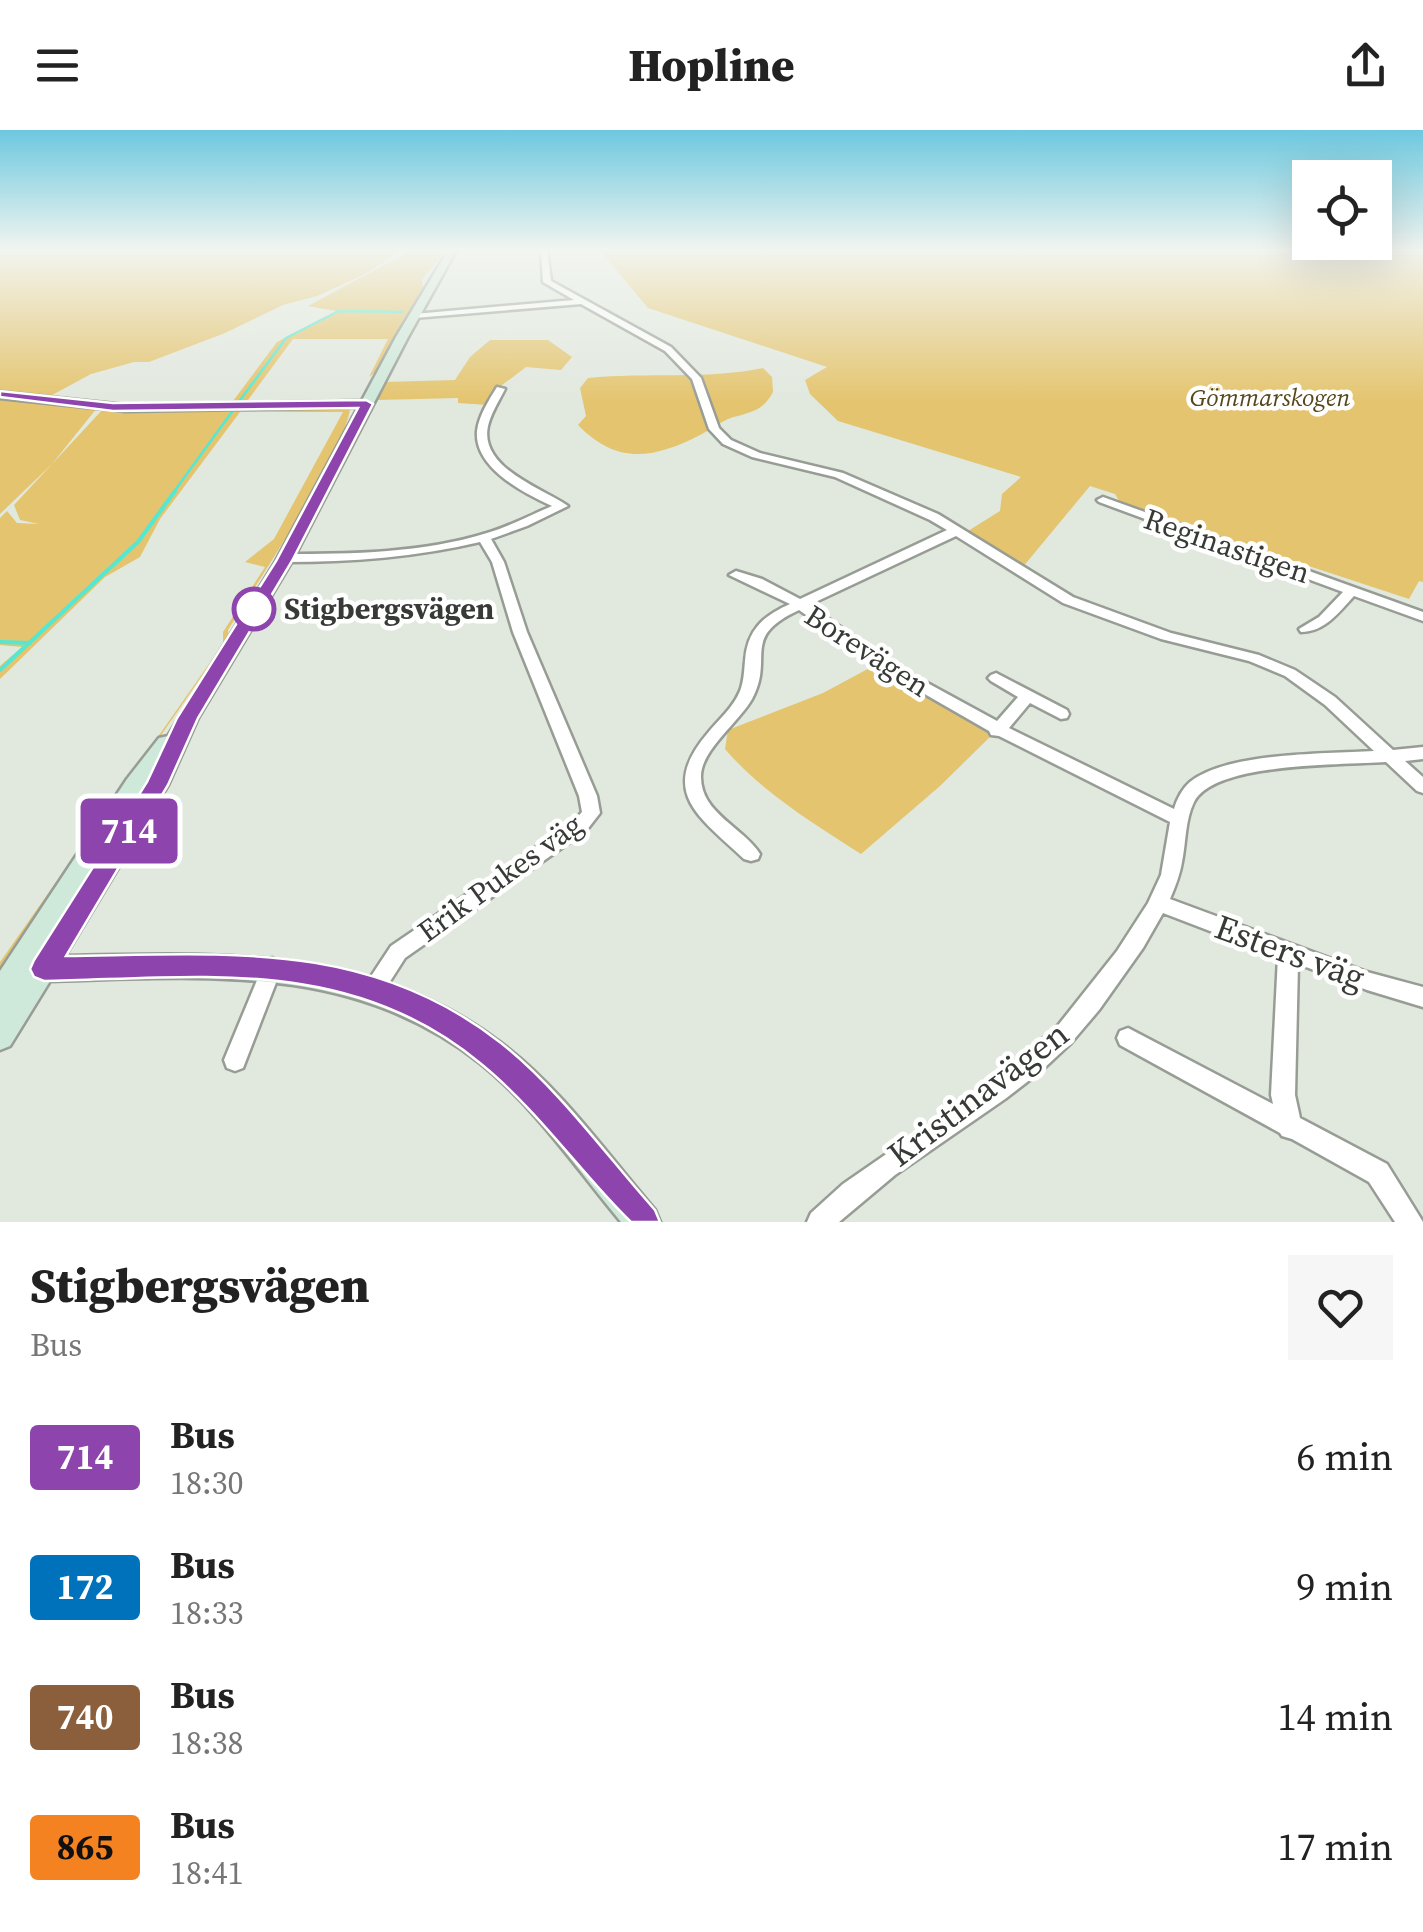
<!DOCTYPE html>
<meta charset="utf-8">
<style>
:root{--surface:#fff;--page:#f6f6f6;--text:#222;--muted:#767676}
body{margin:0;font-family:"Source Serif 4",serif;background:var(--page);color:var(--text);height:100vh;display:flex;flex-direction:column;font-size:38px;white-space:nowrap}
*{box-sizing:border-box;margin:0}
p{font-size:32px;color:var(--muted)}
.icon{flex:none;width:55px;height:55px;fill:none;stroke:currentColor;stroke-width:2;stroke-linecap:round;stroke-linejoin:round}
.map{position:relative;height:1092px;overflow:hidden}
.side{display:flex;flex-direction:column;background:var(--surface);flex:1}
.side>*{flex:none}
.badge{padding:0 20px;border-radius:8px;font-size:35px;line-height:65px}
.buttons{position:absolute;left:1292px;top:30px;display:grid;gap:20px}
.buttons a{display:grid;place-items:center;width:100px;height:100px;border-radius:0px;background:var(--surface);box-shadow:0 10px 40px #0002;font-size:50px}
.map>.badge{position:absolute;translate:-50% -50%;box-shadow:0 0 0 5px #fff}
.round{display:grid;place-items:center;flex:none;width:105px;height:105px;border-radius:0px;background:var(--page)}
.overview{display:flex;align-items:center;justify-content:space-between;height:170px;padding:0 30px}
h1{font-size:48px;font-weight:800;line-height:75px}
ul{padding:0;list-style:none}
li{display:flex;align-items:center;gap:30px;height:130px;padding:0 30px}
li div{flex:1}
li b{display:block;font-size:38px}
li em{font-style:normal}
li .badge{min-width:110px;font-weight:700;text-align:center}
header{display:flex;justify-content:space-between;align-items:center;height:130px;padding:0 30px;background:var(--surface);font-size:45px;font-weight:800}
.map>svg:first-child{display:block}
.green{fill:#e4c46e}
.lines{fill:none;stroke-linecap:round;stroke-linejoin:round}
.stream-far1{stroke:#54e7d2;stroke-width:2.5}
.stream{stroke:#54e7d2;stroke-width:4}
.street-casing{stroke:#979d95;stroke-width:5}
.secondary-casing{stroke:#979d95;stroke-width:5}
.street{fill:#fff;fill-rule:evenodd}
.secondary{fill:#cee8da;fill-rule:evenodd}
.line{fill:#8e44ad;stroke:#fff;stroke-width:2.5}
.stop-dot{fill:#fff;stroke:#8e44ad;stroke-width:5}
.labels{text-anchor:middle;stroke-width:9;stroke-linejoin:round;paint-order:stroke}
.far-park-label{font-size:25px;font-style:italic;fill:#56471c;stroke:#fff}
.street-label{font-size:30px;fill:#373a36;stroke:#fff}
.stop-label{font-size:30px;font-weight:bold;fill:#373a36;stroke:#fff;text-anchor:start}
.near-street-label{font-size:35px;fill:#373a36;stroke:#fff}
</style>
<header><svg class="icon" aria-label="menu" viewBox="0 0 24 24"><path d="M4 6h16M4 12h16M4 18h16"/></svg>Hopline<svg class="icon" aria-label="share" viewBox="0 0 24 24"><path d="M12 15V3M7 8l5-5 5 5M5 13v7h14v-7"/></svg></header>
<div class="map">
<svg width="1423" height="1092" viewBox="0 0 1423 1092">
<rect width="100%" height="100%" fill="#e1e8de"/>
<path class="green" d="M0,119h404l-41,26 -46,21 -34,9 -58,28 -76,29h-15l-43,12 -50,27 56,7 -45,56 -52,50z
M414,119h33l-25,30 1,8 -44,82 -10,8 19,-38h-95l-45,61 -15,1 44,-59 59,-31 -28,-5z
M599,119h824v333l-4,-1 -10,18 -288,-95 -6,-10 -25,-8 -68,82 -54,-37 32,-20 2,-17 19,-17 -183,-56 -28,-27 -5,-14 22,-13 -179,-59z
M490,210h58l24,17 -11,13 -35,-3 -33,25 -5,13 -30,-2v-5l-82,2 8,-18 71,-2 15,-23z
M763,238l9,9 1,15c-11,21 -24,20 -45,27 -9,4 -18,11 -28,16 -47,24 -83,30 -122,-10l8,-9 -6,-28 8,-10c59,-6 117,2 175,-10z
M332,277l18,3c-4,21 -16,39 -25,58 -29,57 -64,109 -97,162l1,7 -229,331v-6l223,-318v-12l42,-65 -20,-5 29,-23 69,-127h-103l-80,107 -20,38 -35,20 -105,102v-13l22,-19 -22,-2v-127l7,-7 10,12 22,1 -19,-4 -6,-15 90,-97z
M877,534l118,68 -55,54 -79,68c-48,-31 -98,-61 -136,-105l3,-19 95,-37z"/>
<g class="lines">
<path class="stream-far1" d="M238,273l48,-65 53,-27 63,1
M173,363l61,-84"/>
<path class="stream" d="M0,512l30,1
M0,540l138,-128 37,-51"/>
<defs>
<path id="street" d="M541,119h6l4,32 120,66 30,31 18,50 12,12 29,13 83,20 95,41 135,83 98,36 88,22 36,15 40,27 58,53 30,-3v12l-18,2 18,16v16l-6,-2 -31,-29c-42,3 -172,0 -192,40 -9,18 -8,41 -12,60 -2,13 -7,25 -12,37l197,73 56,15v20l-56,-17 -69,-26 -3,131 5,23 87,46 36,58h-28l-26,-40 -77,-43 -10,-3 -2,-3 -160,-88 -3,-7 3,-7 8,-3 145,76 -2,-9 7,-138 -115,-44 -20,35 -44,62 -28,33 -31,29 -35,27 -110,76 -56,47h-32l4,-9 32,-29 146,-101 67,-55 61,-77 31,-48 13,-28 9,-53 -171,-86 -8,-1 -2,-4 -101,-58 -89,-63c-60,28 -24,47 -47,89 -12,22 -51,51 -51,77 -1,37 42,51 59,78l-2,5 -7,2 -7,-2c-42,-40 -87,-66 -37,-125 11,-14 26,-26 33,-43 4,-10 4,-20 5,-30 2,-31 18,-45 45,-57l-61,-29 7,-4 26,8 38,20 147,-69 -17,-10 -95,-43 -83,-20 -29,-13 -14,-15 -17,-50 -27,-28 -84,-47 -167,14 -4,-2 4,-2 160,-14 -31,-18zM956,406l107,67 98,36 88,22 36,15 40,29 49,46c-48,3 -147,1 -184,31 -8,7 -13,17 -16,27l-165,-81 21,-25 31,16 6,-1 2,-4 -2,-4 -71,-37 -5,2 -3,3 3,3 27,16 -21,24 -99,-54 -89,-62z
M497,257l8,2c-6,12 -14,24 -17,37 -9,42 54,62 80,80l-41,20 -36,13 13,23 23,70 70,164 3,17 -14,18 -181,127 -23,36 -7,3 -7,-3 -4,-7 27,-41 183,-125 8,-9 -3,-16 -66,-164 -21,-70 -12,-20c-64,15 -128,20 -194,20l-6,-4 6,-4c66,0 137,-1 201,-21 23,-7 44,-18 65,-27 -28,-13 -78,-38 -75,-75 2,-16 12,-31 20,-44z
M0,262l125,13 241,-4 5,3 -5,3 -241,4 -125,-13z
M1103,367l320,115v9l-69,-25c-15,16 -29,36 -53,36l-2,-3 20,-12 24,-25 -244,-90 -2,-2z
M272,828l7,3 3,6 -39,101 -8,3 -8,-3 -3,-8 41,-99z"/>
<path id="secondary" d="M449,119h8l-49,88 -116,224 -94,157 -30,67 -103,171c153,-3 308,-11 436,87 60,45 105,110 154,167l5,12h-39c-45,-54 -86,-115 -141,-159 -127,-101 -278,-86 -430,-82l-40,65 -10,4v-79l127,-192 32,-41 9,-2 108,-175 120,-224z"/>
</defs>
<use href="#street" class="street-casing"/>
<use href="#secondary" class="secondary-casing"/>
<use href="#street" class="street"/>
<use href="#secondary" class="secondary"/>
</g>
<linearGradient id="sky" x2="0" y2="1"><stop stop-color="#6dc8df"/><stop offset="0.44" stop-color="#f2f5f0"/><stop offset="1" stop-color="#f2f5f0" stop-opacity="0"/></linearGradient>
<rect width="1423" height="272" fill="url(#sky)"/>
<path class="line" d="M0,261l113,12 253,-3 7,4 -81,157 -94,157 -30,67 -102,171c157,-2 303,-17 435,87 58,46 105,112 154,167l5,12h-29c-47,-45 -93,-112 -151,-159 -130,-108 -279,-85 -436,-82l-10,-4 -4,-8 4,-9 113,-178 30,-64 99,-157 82,-153 -245,3 -113,-14z"/>
<circle class="stop-dot" cx="254" cy="479" r="20"/>
<g class="labels">
<g class="far-park-label">
<text x="1270" y="276">Gömmarskogen</text>
</g>
<g class="street-label">
<text transform="translate(1227 416) rotate(19)" y="10">Reginastigen</text>
<text transform="translate(867 521) rotate(33)" y="10">Borevägen</text>
<text transform="translate(500 748) rotate(-36)" y="10">Erik Pukes väg</text>
</g>
<g class="stop-label">
<text x="284" y="489">Stigbergsvägen</text>
</g>
<g class="near-street-label">
<text transform="translate(1290 822) rotate(20)" y="12">Esters väg</text>
<text transform="translate(978 964) rotate(-37)" y="12">Kristinavägen</text>
</g>
</g>
</svg>
<div class="buttons">
<a><svg class="icon" aria-label="locate" viewBox="0 0 24 24"><circle cx="12" cy="12" r="6"/><path d="M12 2v4M12 18v4M2 12h4M18 12h4"/></svg></a>
</div>
<b class="badge" style="left:129px;top:701px;background:#8e44ad;color:#fff">714</b>
</div>
<section class="side">
<div class="overview"><div><h1>Stigbergsvägen</h1><p>Bus</p></div><a class="round"><svg class="icon" aria-label="heart" viewBox="0 0 24 24"><path d="M12 20l-8-8c-3-5 5-10 8-4 3-6 11-1 8 4z"/></svg></a></div>
<ul>
<li><span class="badge" style="background:#8e44ad;color:#fff">714</span><div><b>Bus</b><p>18:30</p></div><em>6 min</em></li>
<li><span class="badge" style="background:#0072bc;color:#fff">172</span><div><b>Bus</b><p>18:33</p></div><em>9 min</em></li>
<li><span class="badge" style="background:#8b5e3c;color:#fff">740</span><div><b>Bus</b><p>18:38</p></div><em>14 min</em></li>
<li><span class="badge" style="background:#f58220;color:#111">865</span><div><b>Bus</b><p>18:41</p></div><em>17 min</em></li>
</ul>
</section>
